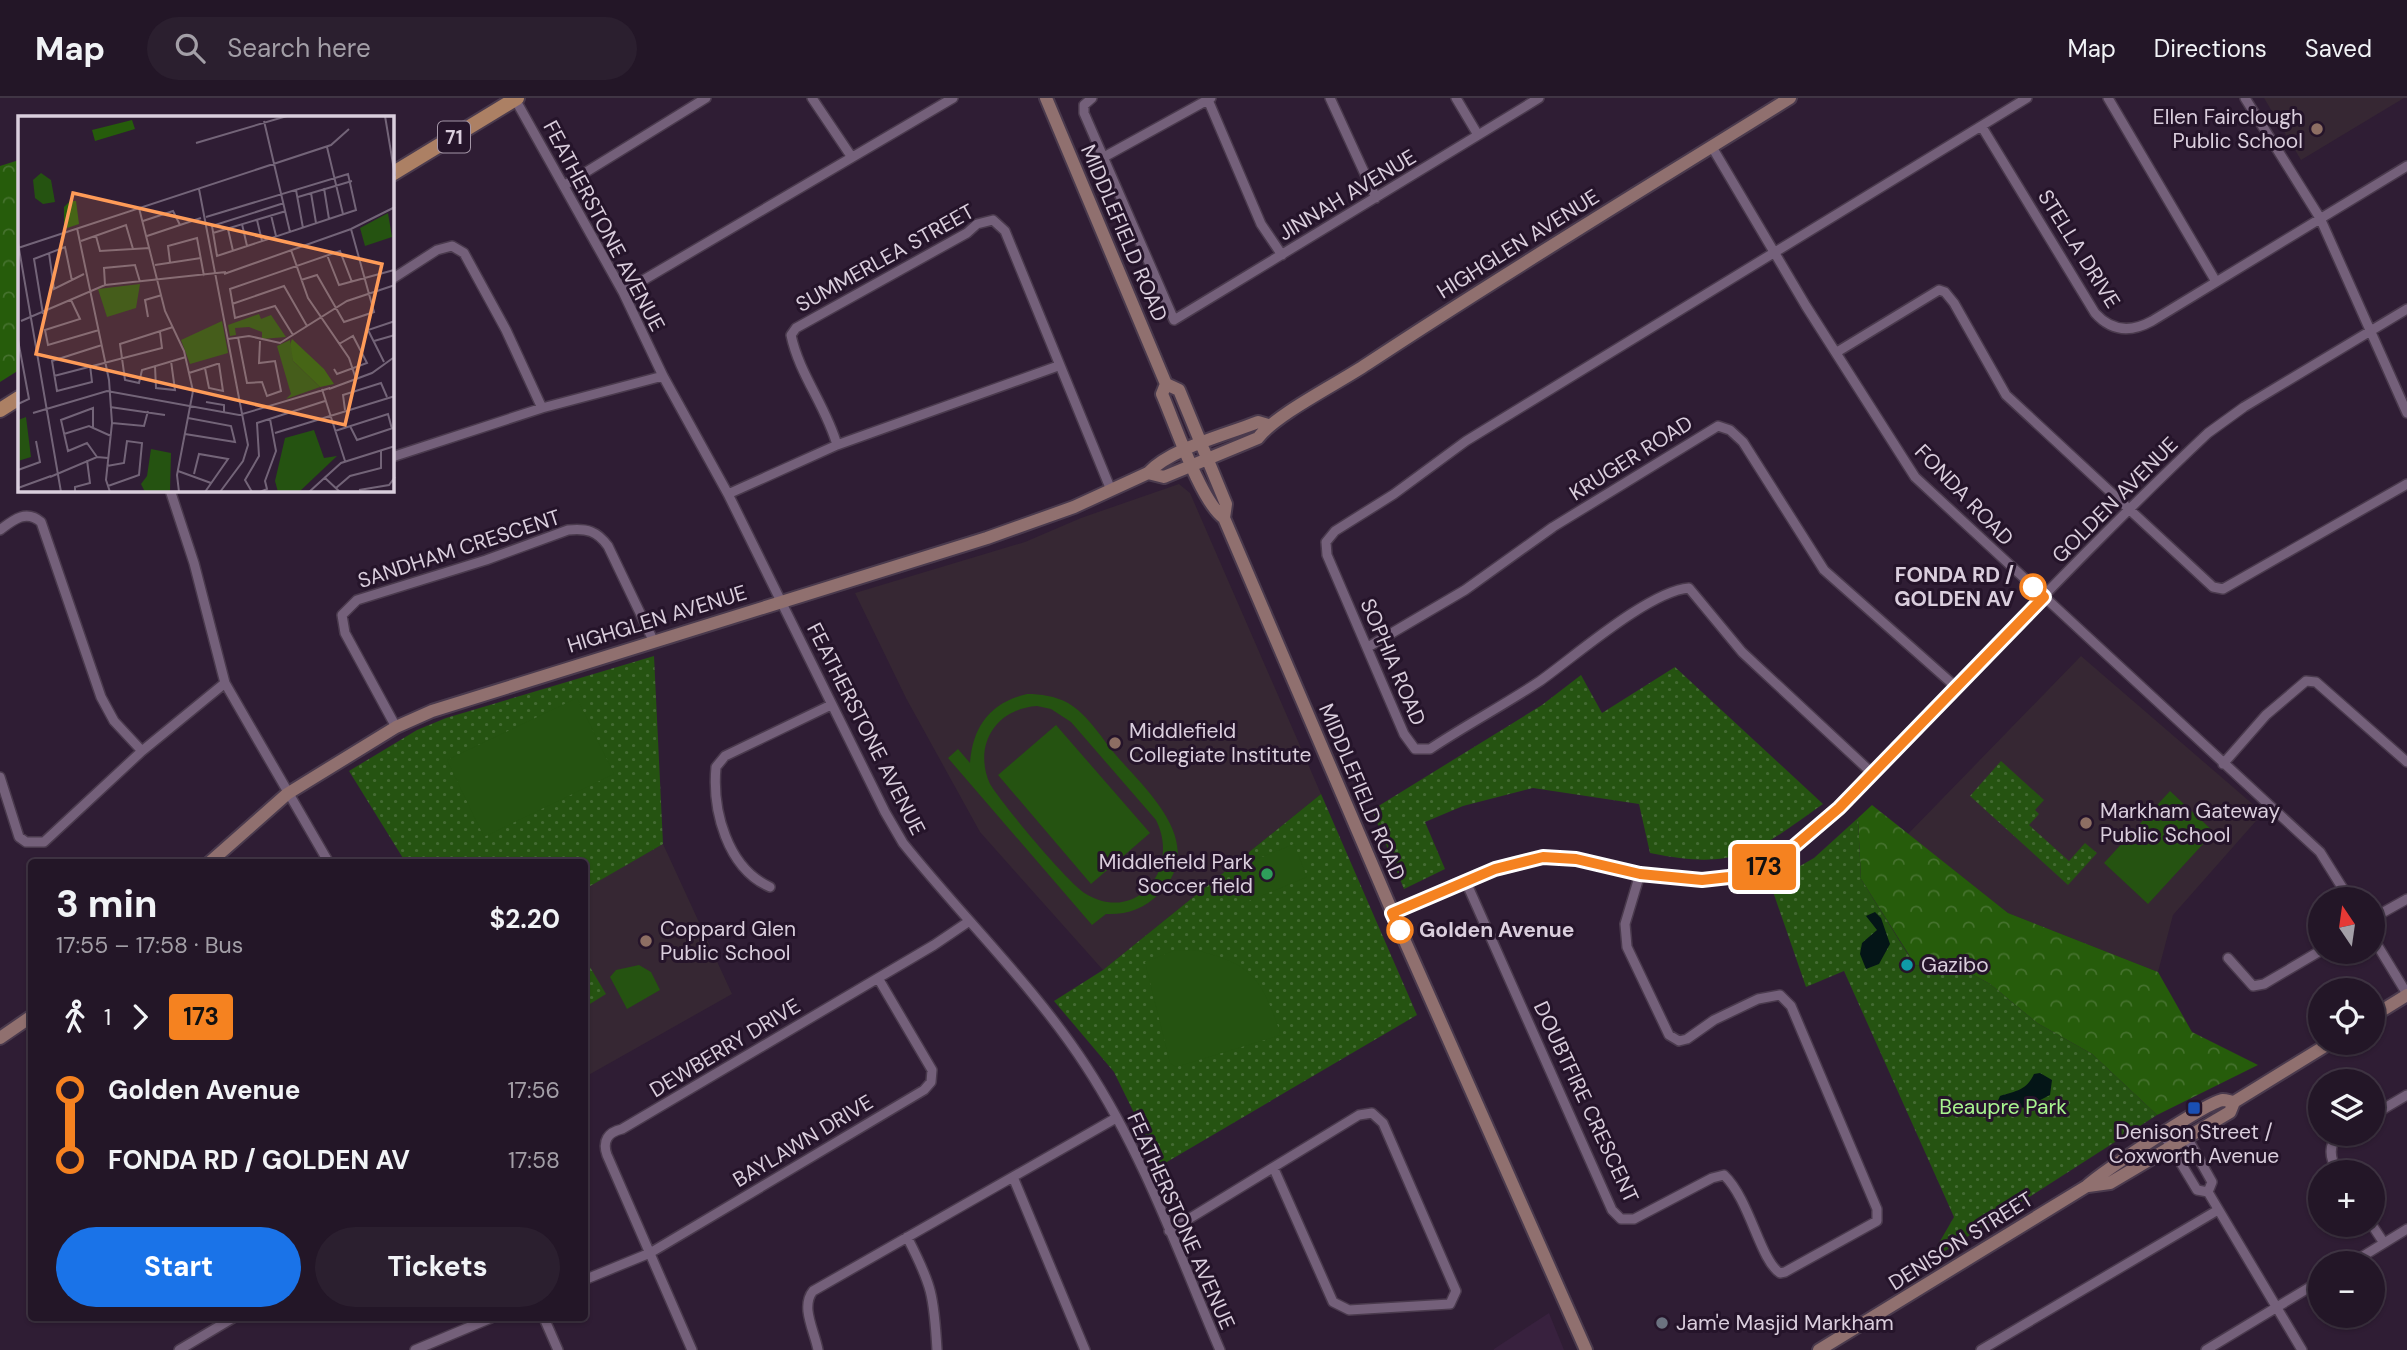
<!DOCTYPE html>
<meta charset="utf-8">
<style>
:root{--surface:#231627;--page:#2b1f2f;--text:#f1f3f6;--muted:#a39fa7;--line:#403544;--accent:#1a73e8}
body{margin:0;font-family:"DM Sans",sans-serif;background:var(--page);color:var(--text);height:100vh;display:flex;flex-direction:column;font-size:26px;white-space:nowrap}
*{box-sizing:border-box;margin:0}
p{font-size:23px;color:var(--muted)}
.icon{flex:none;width:38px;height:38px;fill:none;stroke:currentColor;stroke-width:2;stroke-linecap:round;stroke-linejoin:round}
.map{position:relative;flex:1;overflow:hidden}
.panel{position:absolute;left:28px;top:761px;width:560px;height:462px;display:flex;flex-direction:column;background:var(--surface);border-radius:7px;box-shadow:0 2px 5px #0004,0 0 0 2px var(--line)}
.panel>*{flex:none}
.badge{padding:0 14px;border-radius:5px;font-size:24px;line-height:46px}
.needle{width:46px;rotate:347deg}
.buttons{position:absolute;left:2308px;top:789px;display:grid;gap:14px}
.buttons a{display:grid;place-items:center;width:77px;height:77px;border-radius:50%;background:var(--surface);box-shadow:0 2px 5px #0004,0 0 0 2px var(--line);font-size:35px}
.map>.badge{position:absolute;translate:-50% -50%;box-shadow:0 0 0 4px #fff}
.legs{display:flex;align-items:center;gap:10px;height:77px;padding:0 28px;font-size:23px}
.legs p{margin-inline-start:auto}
.overview{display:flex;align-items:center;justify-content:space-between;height:119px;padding:0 28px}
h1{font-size:38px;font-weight:700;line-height:52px}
.action{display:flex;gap:14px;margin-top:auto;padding:14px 28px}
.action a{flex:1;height:80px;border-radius:42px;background:var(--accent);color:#fff;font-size:28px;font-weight:700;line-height:80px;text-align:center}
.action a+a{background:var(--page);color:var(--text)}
ul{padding:0 28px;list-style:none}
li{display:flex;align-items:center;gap:24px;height:70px;font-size:26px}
li i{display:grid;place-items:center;width:10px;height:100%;margin:0 9px;background:currentColor}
li i::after{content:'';width:18px;height:18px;margin:-9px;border:5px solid;border-radius:50%;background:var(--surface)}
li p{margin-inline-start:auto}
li:first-child i{background:linear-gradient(#0000 50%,currentColor 0)}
li:last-child i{background:linear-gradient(currentColor 50%,#0000 0)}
header{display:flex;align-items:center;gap:42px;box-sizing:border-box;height:98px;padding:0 35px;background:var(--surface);border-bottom:2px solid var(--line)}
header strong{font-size:33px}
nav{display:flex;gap:38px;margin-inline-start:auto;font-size:24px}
.search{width:490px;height:63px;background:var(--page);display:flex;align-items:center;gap:18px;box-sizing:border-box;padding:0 24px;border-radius:38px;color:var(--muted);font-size:26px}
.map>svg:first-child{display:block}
.built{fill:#38213e}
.education{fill:#362733}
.forest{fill:url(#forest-crowns)}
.park{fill:url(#park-dots)}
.garden{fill:#255311;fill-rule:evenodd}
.water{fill:#041517}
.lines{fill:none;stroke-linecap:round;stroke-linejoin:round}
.street-casing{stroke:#4a3a4d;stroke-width:12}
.secondary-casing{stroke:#4a3a4d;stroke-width:16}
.primary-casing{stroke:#4a3a4d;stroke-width:18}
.street{stroke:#74607a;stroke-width:9}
.secondary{stroke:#90706f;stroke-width:12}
.primary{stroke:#ac8064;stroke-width:14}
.line-1-casing{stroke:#fff;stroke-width:16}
.line-1{stroke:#f58220;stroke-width:10}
.education-dot{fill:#8d6e63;stroke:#25142a;stroke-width:2.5}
.stop-1-dot{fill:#fff;stroke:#f58220;stroke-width:3.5}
.leisure-dot{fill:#2e9e5b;stroke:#25142a;stroke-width:2.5}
.culture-dot{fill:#0f9aa8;stroke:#25142a;stroke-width:2.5}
.transit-dot{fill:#1a4fb4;stroke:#25142a;stroke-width:2.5}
.worship-dot{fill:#6b7280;stroke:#25142a;stroke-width:2.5}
.labels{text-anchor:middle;stroke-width:6;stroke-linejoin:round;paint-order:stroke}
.shield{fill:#25142a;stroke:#a496a7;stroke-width:2}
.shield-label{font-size:19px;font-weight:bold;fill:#dacedd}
.poi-label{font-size:21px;fill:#dacedd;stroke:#25142a;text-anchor:start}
.street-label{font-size:21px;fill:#dacedd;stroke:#25142a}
.stop-label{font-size:21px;font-weight:bold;fill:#dacedd;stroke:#25142a;text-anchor:end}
.park-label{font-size:21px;fill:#a8f48f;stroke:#25142a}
.inset-road{fill:none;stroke:#736478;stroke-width:2}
.view{fill:#fe9b58;fill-opacity:0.15;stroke:#fe9b58;stroke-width:3.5}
.inset-edge{fill:none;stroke:#dacedd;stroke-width:3.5}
</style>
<header>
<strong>Map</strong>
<div class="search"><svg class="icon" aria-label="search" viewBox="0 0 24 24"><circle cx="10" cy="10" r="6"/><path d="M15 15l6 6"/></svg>Search here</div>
<nav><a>Map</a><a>Directions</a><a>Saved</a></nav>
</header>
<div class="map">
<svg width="2407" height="1252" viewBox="0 0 2407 1252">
<defs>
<pattern id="forest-crowns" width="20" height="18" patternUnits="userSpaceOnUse" patternTransform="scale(1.75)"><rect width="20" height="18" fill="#265c0b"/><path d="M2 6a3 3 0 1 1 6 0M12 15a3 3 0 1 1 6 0" fill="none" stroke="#45722e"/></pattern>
<pattern id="park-dots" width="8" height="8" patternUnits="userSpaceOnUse" patternTransform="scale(1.75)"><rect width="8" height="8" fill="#255311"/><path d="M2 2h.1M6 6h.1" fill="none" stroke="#446b33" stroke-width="1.8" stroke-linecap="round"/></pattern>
</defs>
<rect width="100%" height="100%" fill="#2f1d34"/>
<path class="built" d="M1549,1215l15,37h-70v-1z"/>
<path class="education" d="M2264,0h140l-103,62z
M1179,386l11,9 131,301 -218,176 -123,-138 -74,-134 -51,-105 170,-51 56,-24z
M2081,558l182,157 -90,102 -15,57 -150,-59 -100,-79z
M663,746l69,150 -147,83 -1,-188z"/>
<path class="forest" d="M19,62v210l-19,12v-216z
M1872,707l136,108 150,59 34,60 66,33 -101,50 -65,-61 -55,-31 -47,-39 -38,-21 -40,3 -3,-11 -48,-76 -3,-61z"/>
<path class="park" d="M654,558l9,188 -78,45 -1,-26h-178l-57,-92 68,-41 29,-12z
M1675,569l148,137c-68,48 -86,67 -173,49l-11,-49 -106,-16 -70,18 -38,16 20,47 -41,20 -32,-79 170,-105 39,-30 21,38z
M2001,663l43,39 -9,10 4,4 -10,11 40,36 16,-18 12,10 -29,32 -98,-89z
M1321,696l96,221 -257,151 -46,-94 -60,-71 49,-31z
M1858,720l3,61 48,77 3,10 40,-3 38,21 47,39 55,31 65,61 -229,147 26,-45 -110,-246 -38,16 -36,-104 44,-25z
M584,859l22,37 -21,13z"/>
<path class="garden" d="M1027,596c14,0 28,2 41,9 19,11 33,34 47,51 32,37 94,90 44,140 -15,15 -33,21 -53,20l-14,11 -144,-167 10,-9 12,14c3,-37 20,-60 57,-69zM1037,608l14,3 20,13 85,98c25,50 -21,104 -70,74 -19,-12 -83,-89 -96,-110 -17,-38 5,-75 47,-78z
M577,600l37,76 -130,63 -37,-77z
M1056,627l94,108 -59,51 -93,-109z
M2170,693l44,41 -66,72 -44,-41z
M1294,746l13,33 -66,27 -13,-33z
M1195,852c59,14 67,30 86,85l-105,32 -6,-4 -25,-101 28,-11z
M639,867l12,7 9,18 -33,19 -17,-32 6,-7z"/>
<path class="water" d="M1875,814l6,6 9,26 -11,20 -13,5 -6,-15 2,-11 15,-13 -11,-14z
M2040,975l12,7 -2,15 -25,13 -28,-5 3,-7c16,-5 27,-6 34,-22z"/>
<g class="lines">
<defs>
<path id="street" d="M812,0l39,58
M1092,0l-8,7v8l90,207 365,-222
M1330,0l46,100
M1456,0l22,37
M2108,0l107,182
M2245,0l75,120 87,195
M515,1l108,193 40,84 65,118 157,318 18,31c60,75 131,143 183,223 57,87 93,188 134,284
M1208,2l53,124 21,31
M1982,29l113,186c16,18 35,20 57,8l255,-155
M1712,49l94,159 109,171 405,375 30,48
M1104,59l107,-59
M565,87l141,-87
M392,181l45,-29 15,-4 12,7 42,77 36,78
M623,194l330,-194
M1837,254l102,-62 6,2 9,11 52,92 207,192 10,2 184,-105
M837,347c-11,-39 -38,-71 -46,-110l5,-7 171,-95 10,-9 16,-4 12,11 106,259
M392,359l150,-49 121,-32
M170,392l24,73 31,120 104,180
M728,396l109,-49 221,-79
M0,432c13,-10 26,-21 41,-8l60,175 13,24 28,30
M1368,549l97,-57 88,-63 165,-101 12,4 13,12 81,128 132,117
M396,629l-51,-94 -3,-18 15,-15 129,-40 82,-30c19,-2 29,1 40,16l45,94
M2223,666l43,-49 40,-34 10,1 91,80
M1872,675l-130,-121 -53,-64c-40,3 -115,69 -149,93 -36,24 -74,44 -110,68h-15l-11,-15 -77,-179 -1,-13 9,-11 59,-37 72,-53 561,-343
M0,679l19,60 7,5h18l98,-91 83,-68
M1466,784l146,328 9,9h13l78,-41 12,-3c26,25 36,85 56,98l5,-1 92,-51v-12l-86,-203 -11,-11 -22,4 -44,21 -27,19 -8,2 -10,-6 -42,-88 -2,-23 15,-50
M770,789c-43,-19 -58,-77 -54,-120l9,-11 106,-51
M1392,815c40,-18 113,-56 155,-56 33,0 61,10 93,17 40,8 82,8 120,-6 45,-16 115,-98 150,-134 98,-101 195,-204 298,-301l36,-26 163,-98
M2373,820l34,-19
M2373,840l34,56
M2228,860l25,28 11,-2 56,-33
M2373,1017l34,-20
M2180,1027l32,57 -4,10 94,158
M2164,1037l33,55 11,2
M32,1067v19
M2338,1074c-8,-13 -11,-27 2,-38
M1013,1079l72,173
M2372,1127l12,18
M1169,1133l190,-116 13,-2 11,10 73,168 -6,13 -101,6 -16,-8 -59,-133
M907,1139c25,48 27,59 30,113
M2350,1166l57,-35
M584,1182l66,-27 274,-163 7,-8 1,-12 -54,-92
M544,1220l14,32
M179,1252l54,-32
M415,1252l76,-32
M692,1252l-85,-195c-5,-14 1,-23 15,-26l312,-184 34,-23
M818,1252c-3,-18 -18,-43 -5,-59l303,-173
M1981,1252l237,-140
M2206,1252l114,-69"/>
<path id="secondary" d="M1046,0l120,286 13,6 47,114 -2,14 176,412 186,420
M1166,286l-4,10c13,30 39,108 62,124
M1148,375l16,4 94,-39c18,-24 81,-55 109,-74 139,-92 282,-178 423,-266
M209,765l78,-69 109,-67 36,-16 555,-173 87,-31 74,-34c23,-25 78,-38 110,-51l10,3
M2373,918l34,-21
M0,940l32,-22
M2088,1088l22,-3 120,-71 4,-10 96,-59
M1819,1252l268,-164c15,-14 120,-84 136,-86 4,0 8,2 11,2"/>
<path id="primary" d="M392,76l125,-76
M0,312l19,-12"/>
</defs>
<use href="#street" class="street-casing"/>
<use href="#secondary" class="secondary-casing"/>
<use href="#primary" class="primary-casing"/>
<use href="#street" class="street"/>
<use href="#secondary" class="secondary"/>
<use href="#primary" class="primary"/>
</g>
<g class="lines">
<defs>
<path id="line-1" d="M1400,832l-8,-17 103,-44 48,-12 33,2 64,15 62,6 27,-3 33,-10 22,-12 55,-47 205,-211 -11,-10"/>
</defs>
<use href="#line-1" class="line-1-casing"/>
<use href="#line-1" class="line-1"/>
</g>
<g class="education-dot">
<circle cx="2317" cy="31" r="7"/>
<circle cx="1115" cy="645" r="7"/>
<circle cx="2086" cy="725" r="7"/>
<circle cx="646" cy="843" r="7"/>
</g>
<g class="stop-1-dot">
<circle cx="2033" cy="489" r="12"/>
<circle cx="1400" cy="832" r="12"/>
</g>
<circle class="leisure-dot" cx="1267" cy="776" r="7"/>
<circle class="culture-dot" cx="1907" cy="867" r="7"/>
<rect class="transit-dot" x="2187" y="1003" width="14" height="14" rx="3.5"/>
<circle class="worship-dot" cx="1662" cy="1225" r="7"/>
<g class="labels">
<rect class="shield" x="438" y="23.5" width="32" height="31" rx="5"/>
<g class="shield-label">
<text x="454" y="46">71</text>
</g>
<g class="poi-label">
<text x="2303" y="26" text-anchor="end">Ellen Fairclough<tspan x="2303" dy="24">Public School</tspan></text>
<text x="1129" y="640">Middlefield<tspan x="1129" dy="24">Collegiate Institute</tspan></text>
<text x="2100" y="720">Markham Gateway<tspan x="2100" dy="24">Public School</tspan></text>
<text x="1253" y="771" text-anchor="end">Middlefield Park<tspan x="1253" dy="24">Soccer field</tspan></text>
<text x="660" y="838">Coppard Glen<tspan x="660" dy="24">Public School</tspan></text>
<text x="1921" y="874">Gazibo</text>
<text x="2194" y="1041" text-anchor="middle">Denison Street /<tspan x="2194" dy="24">Coxworth Avenue</tspan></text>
<text x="1676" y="1232">Jam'e Masjid Markham</text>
</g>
<g class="street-label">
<text transform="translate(1347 97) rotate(-31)" y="7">JINNAH AVENUE</text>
<text transform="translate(604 128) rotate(62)" y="7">FEATHERSTONE AVENUE</text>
<text transform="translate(1124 135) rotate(67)" y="7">MIDDLEFIELD ROAD</text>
<text transform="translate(1518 146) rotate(-32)" y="7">HIGHGLEN AVENUE</text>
<text transform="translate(2079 151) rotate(58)" y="7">STELLA DRIVE</text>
<text transform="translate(885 160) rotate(-29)" y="7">SUMMERLEA STREET</text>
<text transform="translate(1631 360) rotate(-32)" y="7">KRUGER ROAD</text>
<text transform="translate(1964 397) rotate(46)" y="7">FONDA ROAD</text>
<text transform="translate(2115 402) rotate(-45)" y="7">GOLDEN AVENUE</text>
<text transform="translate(459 451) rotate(-18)" y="7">SANDHAM CRESCENT</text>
<text transform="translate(657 521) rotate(-17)" y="7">HIGHGLEN AVENUE</text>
<text transform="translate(1393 564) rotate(67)" y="7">SOPHIA ROAD</text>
<text transform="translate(866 631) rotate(63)" y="7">FEATHERSTONE AVENUE</text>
<text transform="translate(1362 694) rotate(67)" y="7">MIDDLEFIELD ROAD</text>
<text transform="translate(725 950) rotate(-31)" y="7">DEWBERRY DRIVE</text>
<text transform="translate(1586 1004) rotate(65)" y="7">DOUBTFIRE CRESCENT</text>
<text transform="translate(803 1043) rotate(-31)" y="7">BAYLAWN DRIVE</text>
<text transform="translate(1181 1123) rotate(66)" y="7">FEATHERSTONE AVENUE</text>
<text transform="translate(1961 1143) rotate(-32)" y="7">DENISON STREET</text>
</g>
<g class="stop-label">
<text x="2014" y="484">FONDA RD /<tspan x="2014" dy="24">GOLDEN AV</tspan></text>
<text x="1419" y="839" text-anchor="start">Golden Avenue</text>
</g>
<g class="park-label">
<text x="2003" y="1016">Beaupre Park</text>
</g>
</g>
<g transform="translate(18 18)">
<rect width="376" height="376" fill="#2f1d34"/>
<path d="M114,4l3,9 -40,12 -3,-11zM52,85h6l3,23 -15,5v-22zM274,223l32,30 10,15 -14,3 -27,-26 -4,-13z" fill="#265c0b"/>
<path d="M370,97l4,24 -27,9 -5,-18zM122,168l-4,24 -29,9 -9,-28zM241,198l2,5 10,-4 15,22 -24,2v-7l-13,-5 -14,1 1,7 -6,1 -2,-11zM204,205l6,32 -38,11 -9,-24zM272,224l3,21 27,26 -34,12 5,-5 -14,-48zM8,301l5,40 -13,4v-41zM296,314l10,28 13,-2 -38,36h-21l-3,-11 10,-43zM133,333l20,4 -1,39h-25l-4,-8 6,-8z" fill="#255311"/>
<path d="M23,57l10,7 4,22 -12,2 -8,-6 -2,-18z" fill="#255311"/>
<path class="inset-road" d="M367,0l10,60M246,5l26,111M178,27l91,-27M309,31l16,67M306,72l5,31M181,73l49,256 -5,16 -23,31M278,74l7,38M293,77l5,30M280,81l54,-16M121,92l26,103 19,40 9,40 -16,84 2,17M253,99l5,21M188,101l142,-43 8,36 -139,46 -5,-30 72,-23M239,104l5,21M125,105l30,-10 7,14M224,108l5,22M59,112l32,152 3,43 -6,57 4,12M210,113l5,22M195,117l73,-22M78,120l4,15 50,-3M129,120l54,-18M63,125l45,-16 7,24M0,127l43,249M0,132l313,-103 18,-16M273,134l17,48 41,60 7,21M31,137l5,36 30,-15M309,139l12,30 55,-15M152,146l-2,-16 29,-8 7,38M137,149l46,-7M206,158l127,-45 44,-22M283,164l16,-5 27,47 30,-10 -23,-83M87,169l-1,-17 31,-3 5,17M53,184l9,19 -35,11 3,15 51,-15M214,188l52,-18 23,40M25,198l-9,-55 31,-12 7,34M130,201l-3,-17 17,-5M3,205l84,-36 121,-13M155,211l-53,17 5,36 14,3 3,-13 44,-13M275,219l-18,-29 -40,12 -5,-29 110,-38 12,31M220,221l9,46 15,-1 5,14 14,-5 -6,-30 -16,2 1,-22M210,223l21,-3 31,7 67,-42 48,-16M0,224l11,59 -11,5M356,225l21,-6M366,246l-16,-32 27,-9M72,249l2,17 -35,9 -5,-30 50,-16M137,250l1,22 19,2 -4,-29M316,253l3,5 30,-11 -14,-27 -14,8M171,257l28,-9h2l4,27 -14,-3 -4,-20M36,260l108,-28 -2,-16M304,273l23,72M311,273l43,-16 21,-15M188,286l18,3v8M92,291l55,8M327,294l-2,-15 38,-12 6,14M15,297l74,-22 132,24 91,-27M94,307l32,3 4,-15M332,310l7,14 36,-12M75,311v-19l-32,12 7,31 19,-8 10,14M317,315l53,-17 4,15M257,317l120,-37M46,318l25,-8 22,10M167,318l50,8 -4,-16 -43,-8M89,350l17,-3 3,-22 15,2 -3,32 -31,11M0,354l22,-8 -4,-21M160,355l33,12M176,358l5,-20 29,5 -23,33M32,361l47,-20 11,1M306,361l16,15M0,372l33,-12M318,372l14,-12 31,-8v-18M341,374l30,-5 6,-8M57,376v-5l15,-4 -3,-23M234,376l-7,-12 14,-24 -2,-33 68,-22M242,376l7,-3 -2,-8 11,-30 -6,-32M291,376l32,-29 54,-17"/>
<path class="view" d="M55,77l309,71 -37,161 -309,-71z"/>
<rect width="376" height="376" class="inset-edge"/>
</g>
</svg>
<div class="buttons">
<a><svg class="needle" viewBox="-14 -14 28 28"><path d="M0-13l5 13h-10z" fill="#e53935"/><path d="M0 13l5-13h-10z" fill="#a39fa7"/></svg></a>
<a><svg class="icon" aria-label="locate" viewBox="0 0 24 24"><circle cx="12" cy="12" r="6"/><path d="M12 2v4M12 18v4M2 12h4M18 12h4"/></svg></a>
<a><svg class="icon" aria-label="layers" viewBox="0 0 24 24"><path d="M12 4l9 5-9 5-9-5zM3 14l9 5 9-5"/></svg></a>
<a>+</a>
<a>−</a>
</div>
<b class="badge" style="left:1764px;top:769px;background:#f58220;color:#111">173</b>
<section class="panel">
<div class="overview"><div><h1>3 min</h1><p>17:55 – 17:58 · Bus</p></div><b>$2.20</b></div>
<div class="legs"><svg class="icon" aria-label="walk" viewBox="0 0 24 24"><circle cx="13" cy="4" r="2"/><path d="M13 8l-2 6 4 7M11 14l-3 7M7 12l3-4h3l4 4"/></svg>1<svg class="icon" aria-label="forward" viewBox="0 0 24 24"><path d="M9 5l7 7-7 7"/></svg><b class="badge" style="background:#f58220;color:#111">173</b></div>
<ul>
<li><i style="color:#f58220"></i><b>Golden Avenue</b><p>17:56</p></li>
<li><i style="color:#f58220"></i><b>FONDA RD / GOLDEN AV</b><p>17:58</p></li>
</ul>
<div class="action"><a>Start</a><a>Tickets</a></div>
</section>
</div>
